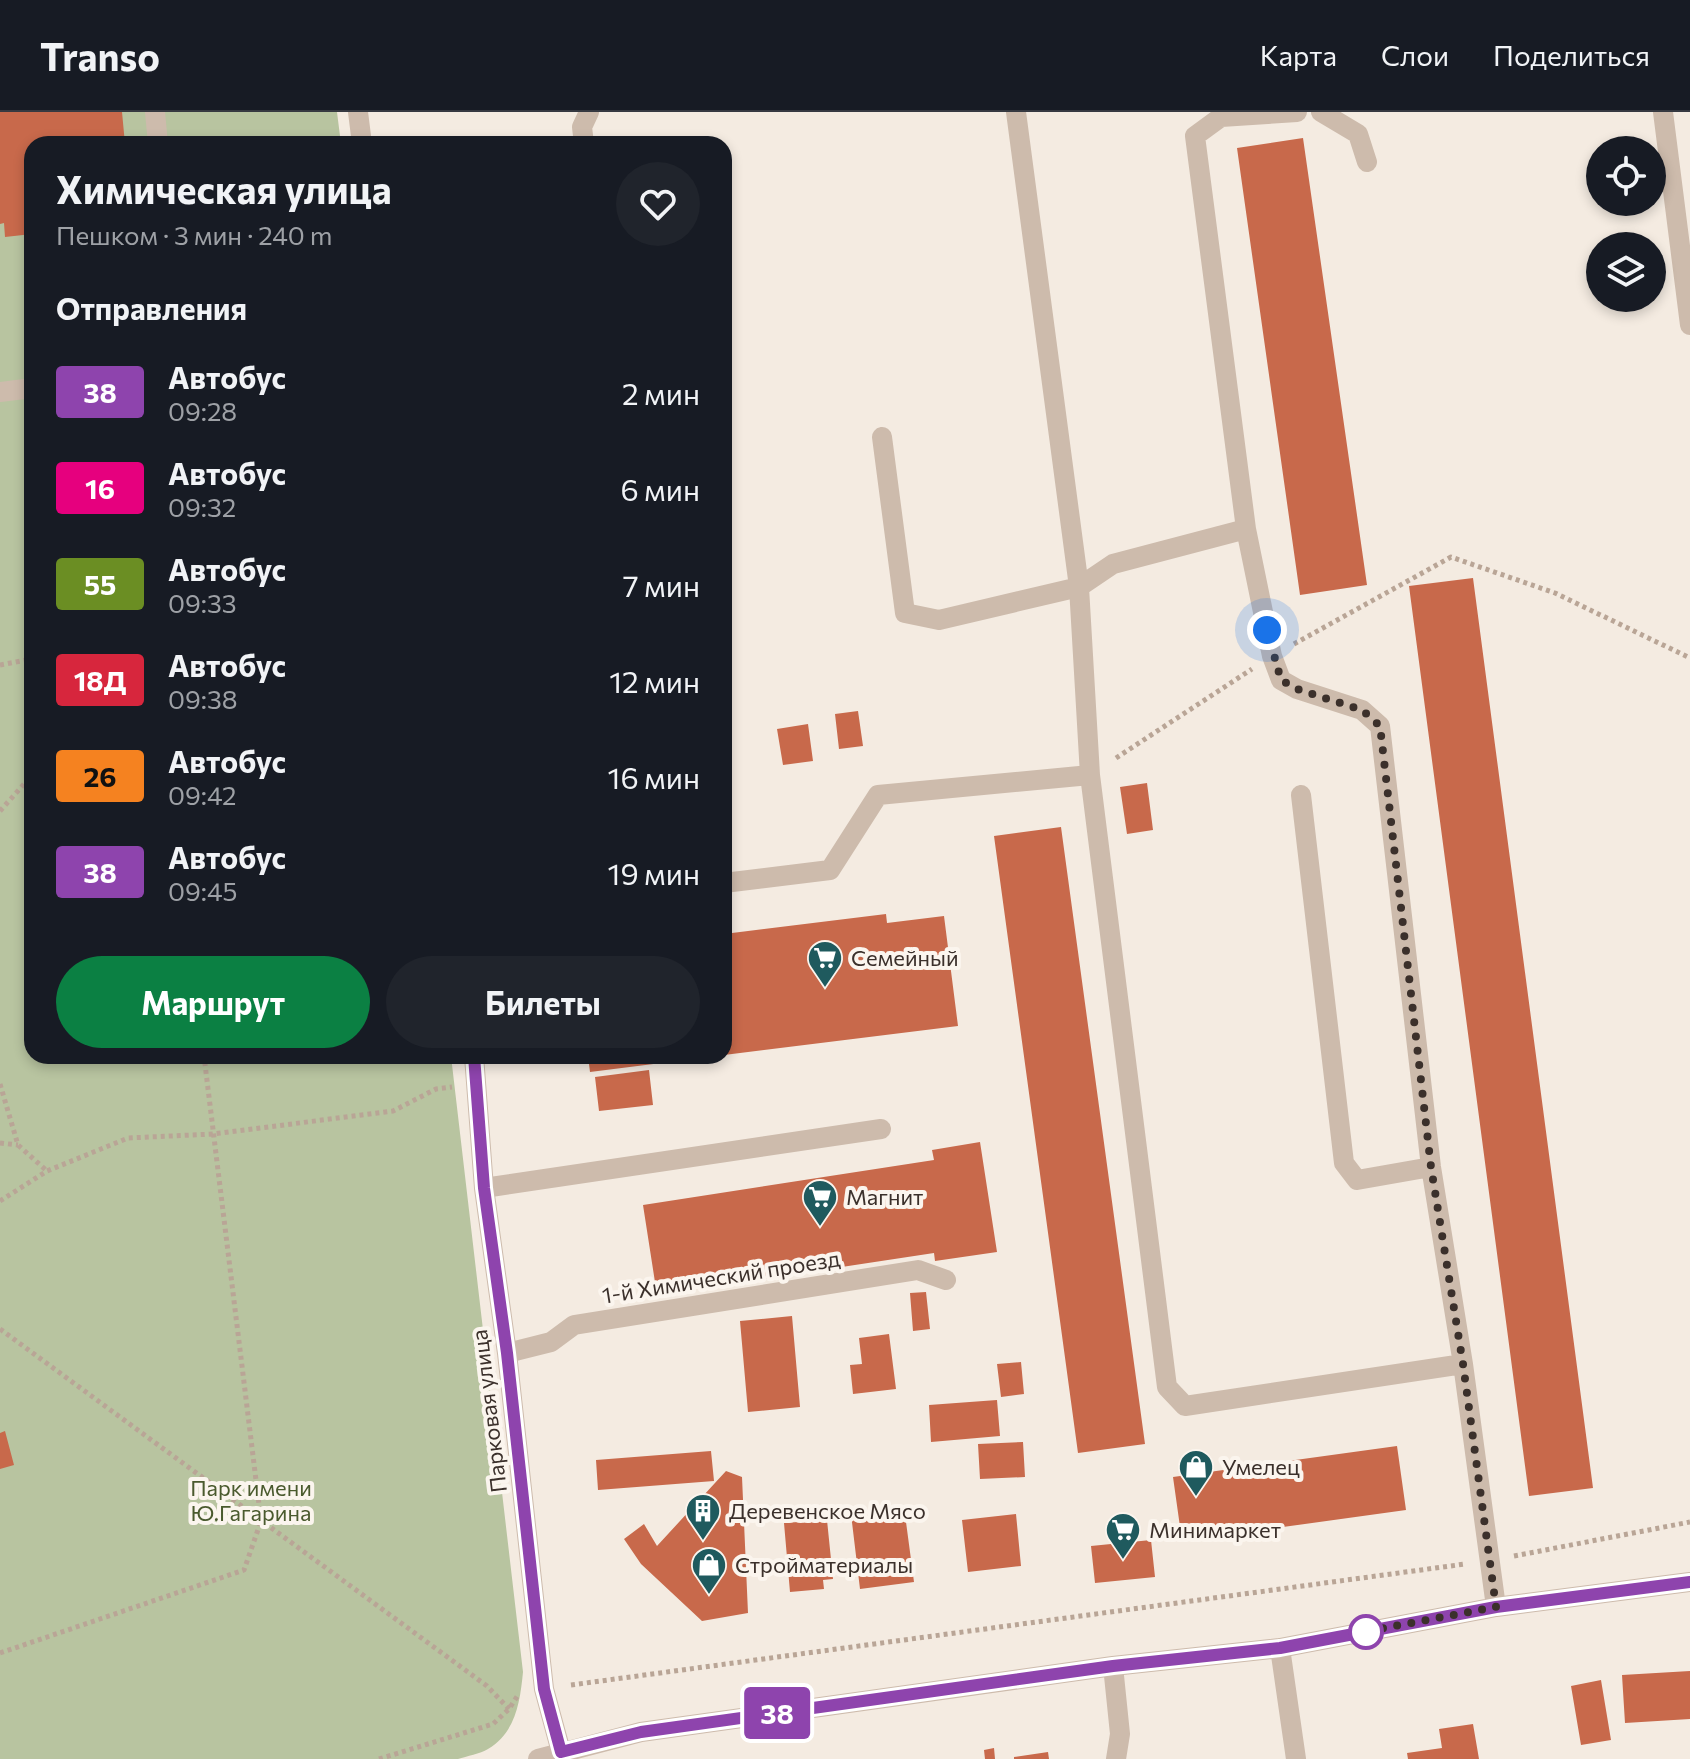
<!DOCTYPE html>
<html lang="ru">
<meta charset="utf-8">
<style>
:root{--surface:#171b24;--page:#20242c;--text:#f1f3f6;--muted:#9ea1a6;--line:#363941;--accent:#0b8043}
body{margin:0;font-family:Commissioner,sans-serif;background:var(--page);color:var(--text);height:100vh;display:flex;flex-direction:column;font-size:30px;white-space:nowrap}
*{box-sizing:border-box;margin:0}
p{font-size:26px;color:var(--muted)}
.icon{flex:none;width:44px;height:44px;fill:none;stroke:currentColor;stroke-width:2;stroke-linecap:round;stroke-linejoin:round}
.map{position:relative;flex:1;overflow:hidden}
.details{position:absolute;left:24px;top:24px;width:708px;height:928px;display:flex;flex-direction:column;background:var(--surface);border-radius:24px;box-shadow:0 4px 12px #0003}
.details>*{flex:none}
.badge{padding:0 16px;border-radius:6px;font-size:28px;line-height:52px}
.tools{position:absolute;left:1586px;top:24px;display:grid;gap:16px}
.tools a{display:grid;place-items:center;width:80px;height:80px;border-radius:50%;background:var(--surface);box-shadow:0 4px 12px #0003;font-size:40px}
.you{position:absolute;width:40px;height:40px;margin:-20px;border:6px solid #fff;border-radius:50%;background:#1a73e8;box-shadow:0 0 0 12px #1a73e833}
.map>.badge{position:absolute;translate:-50% -50%;box-shadow:0 0 0 4px #fff}
h2{padding:0 32px;font-size:30px;line-height:72px}
.round{display:grid;place-items:center;flex:none;width:84px;height:84px;border-radius:42px;background:var(--page)}
.overview{display:flex;align-items:center;justify-content:space-between;height:136px;padding:0 32px}
h1{font-size:38px;font-weight:700;line-height:60px}
.primary-button{display:flex;gap:16px;margin-top:auto;padding:16px 32px}
.primary-button a{flex:1;height:92px;border-radius:48px;background:var(--accent);color:#fff;font-size:32px;font-weight:700;line-height:92px;text-align:center}
.primary-button a+a{background:var(--page);color:var(--text)}
ul{padding:0;list-style:none}
li{display:flex;align-items:center;gap:24px;height:96px;padding:0 32px}
li div{flex:1}
li b{display:block;font-size:30px}
li em{font-style:normal}
li .badge{min-width:88px;font-weight:700;text-align:center}
header{display:flex;align-items:center;gap:48px;box-sizing:border-box;height:112px;padding:0 40px;background:var(--surface);border-bottom:2px solid var(--line)}
header strong{font-size:38px}
nav{display:flex;gap:44px;margin-inline-start:auto;font-size:28px}
.map>svg:first-child{display:block}
.green{fill:#b8c4a0}
.building{fill:#c8694b}
.lines{fill:none;stroke-linecap:round;stroke-linejoin:round}
.path{stroke:#b9a596;stroke-width:5;stroke-dasharray:4 4;stroke-linecap:butt}
.minor{stroke:#cdbbac;stroke-width:20}
.line-casing{stroke:#fff;stroke-width:18}
.line{stroke:#8e44ad;stroke-width:12}
.walk{stroke:#3b302b;stroke-width:8;stroke-dasharray:0 14.4}
.stop-dot{fill:#fff;stroke:#8e44ad;stroke-width:4}
.labels{text-anchor:middle;stroke-width:8;stroke-linejoin:round;paint-order:stroke}
.poi-label{font-size:22px;fill:#3b302b;stroke:#fbf5ee;text-anchor:start}
.street-label{font-size:22px;fill:#3b302b;stroke:#fbf5ee}
.park-label{font-size:22px;fill:#4a5a2e;stroke:#fbf5ee}
</style>
<header>
<strong>Transo</strong>
<nav><a>Карта</a><a>Слои</a><a>Поделиться</a></nav>
</header>
<div class="map">
<svg width="1690" height="1647" viewBox="0 0 1690 1647">
<rect width="100%" height="100%" fill="#f4ebe1"/>
<path class="green" d="M0,0h337l4,32h-309v912h419l72,616c-3,30 -7,60 -35,77 -8,5 -21,7 -30,10h-458z"/>
<path class="building" d="M0,0h122l3,32h-93v90l-27,3 -1,-14 -4,1z
M1303,26l64,447 -67,10 -63,-447z
M1473,466l120,910 -64,8 -120,-910z
M858,599l5,35 -24,3 -4,-35z
M808,612l5,37 -30,4 -6,-36z
M1147,671l6,47 -26,4 -7,-47z
M1061,715l84,617 -67,9 -84,-617z
M886,802l1,9 57,-7 14,110 -234,29v-121z
M588,944h113v2l-111,14z
M649,958l4,35 -54,6 -4,-34z
M980,1030l17,110 -62,9 -1,-8 -277,42 -14,-90 291,-45 -2,-10z
M926,1180l4,37 -17,2 -3,-38z
M792,1204l8,91 -52,5 -8,-91z
M889,1222l7,55 -43,5 -3,-29 12,-1 -3,-26z
M1021,1250l3,32 -23,3 -4,-33z
M997,1288l3,36 -69,6 -2,-37z
M5,1319l9,34 -14,4v-36z
M1023,1330l2,35 -45,2 -2,-35z
M1397,1334l9,64 -224,31 -9,-64z
M711,1339l3,30 -116,9 -2,-30z
M726,1359l16,6 6,136 -46,8 -61,-57 -17,-25 20,-15 13,22z
M904,1395l10,75 -54,7 -9,-75z
M1016,1402l5,52 -53,6 -6,-52z
M827,1408l6,59 -10,1 1,9 -34,3 -6,-69z
M1151,1428l4,37 -60,6 -4,-37z
M1690,1559v48l-65,4 -3,-48z
M1601,1568l10,60 -30,5 -10,-59z
M1473,1612l6,35h-71l-1,-6 35,-5 -3,-19z
M994,1636l1,11h-10l-1,-9z
M1048,1640l1,7h-35v-2z"/>
<g class="lines">
<path class="path" d="M1294,532l157,-87 104,36 135,65
M0,553l32,-6
M1116,646l136,-89
M0,699l32,-36
M0,972l18,61 29,26
M0,1031l18,2
M0,1089l47,-30 81,-33 85,-4 180,-23 43,-22 16,-2
M0,1217l487,357 22,23
M1514,1444l176,-34
M0,1541l244,-83 17,-49 -57,-465
M571,1573l894,-121
M379,1647l114,-35 16,-15 9,-14"/>
<path class="minor" d="M155,0l3,32
M358,0l4,32
M1297,0l-76,5 -26,19 51,393 26,127 9,24 16,9 65,21 18,16 51,441 32,197 33,243
M1321,0l37,22 9,28
M1663,0l27,213
M584,32l-2,-17 7,-15
M0,280l32,-4
M882,325l23,176 34,7 140,-33 34,-23 133,-35
M1090,663l77,612 18,19 278,-42
M1301,683l43,368 13,17 74,-13
M724,771l106,-13 48,-75 212,-20 -11,-188 -63,-475
M474,944l10,132 23,165 37,336 19,70
M484,1076l397,-59
M507,1241l44,-11 23,-17 344,-55 28,10
M1280,1536l16,111
M1113,1554l7,68 -4,25
M538,1647l103,-27 472,-66 167,-18 216,-41 194,-25"/>
</g>
<g class="lines">
<defs>
<path id="line" d="M474,944l10,132 23,165 37,336 17,63 80,-20 472,-66 167,-18 216,-41 194,-25"/>
</defs>
<use href="#line" class="line-casing"/>
<use href="#line" class="line"/>
<path class="walk" d="M1267,518l14,50 16,9 65,21 18,16 51,441 32,197 33,243 -133,25h3"/>
</g>
<defs>
<symbol id="supermarket-pin" viewBox="-11 -11 22 30"><path d="M0 17L-7.5 6A9.5 9.5 0 1 1 7.5 6Z" fill="#1f5a5e" stroke="#fbf5ee"/><path d="M-6-5.5h2.5l.6 2H6L4.5 2H-2.5L-4.4-4H-6ZM-1.5 3.2a1.3 1.3 0 1 0 .1 0ZM3 3.2a1.3 1.3 0 1 0 .1 0Z" fill="#fff"/></symbol>
<symbol id="shop-pin" viewBox="-11 -11 22 30"><path d="M0 17L-7.5 6A9.5 9.5 0 1 1 7.5 6Z" fill="#1f5a5e" stroke="#fbf5ee"/><path d="M-5-2.5h2.3a2.7 3.5 0 0 1 5.4 0H5L5.5 6h-11ZM-1.5-2.5h3a1.5 2.3 0 0 0-3 0Z" fill="#fff"/></symbol>
<symbol id="building-pin" viewBox="-11 -11 22 30"><path d="M0 17L-7.5 6A9.5 9.5 0 1 1 7.5 6Z" fill="#1f5a5e" stroke="#fbf5ee"/><path d="M-4-6H4V6H1V3H-1V6H-4ZM-2.5-4.3h1.7v1.8h-1.7ZM.8-4.3h1.7v1.8H.8ZM-2.5-1h1.7V.8h-1.7ZM.8-1h1.7V.8H.8Z" fill="#fff"/></symbol>
</defs>
<g fill-rule="evenodd">
<use href="#supermarket-pin" x="805" y="826" width="40" height="54"/>
<use href="#supermarket-pin" x="800" y="1065" width="40" height="54"/>
<use href="#shop-pin" x="1176" y="1335" width="40" height="54"/>
<use href="#building-pin" x="683" y="1379" width="40" height="54"/>
<use href="#supermarket-pin" x="1103" y="1398" width="40" height="54"/>
<use href="#shop-pin" x="689" y="1433" width="40" height="54"/>
</g>
<circle class="stop-dot" cx="1366" cy="1520" r="16"/>
<g class="labels">
<g class="poi-label">
<text x="851" y="854">Семейный</text>
<text x="846" y="1093">Магнит</text>
<text x="1222" y="1363">Умелец</text>
<text x="729" y="1407">Деревенское Мясо</text>
<text x="1149" y="1426">Минимаркет</text>
<text x="735" y="1461">Стройматериалы</text>
</g>
<g class="street-label">
<text transform="translate(721 1165) rotate(-9)" y="8">1-й Химический проезд</text>
<text transform="translate(489 1299) rotate(-97)" y="8">Парковая улица</text>
</g>
<g class="park-label">
<text x="251" y="1384">Парк имени<tspan x="251" dy="25">Ю.Гагарина</tspan></text>
</g>
</g>
</svg>
<div class="tools">
<a><svg class="icon" aria-label="locate" viewBox="0 0 24 24"><circle cx="12" cy="12" r="6"/><path d="M12 2v4M12 18v4M2 12h4M18 12h4"/></svg></a>
<a><svg class="icon" aria-label="layers" viewBox="0 0 24 24"><path d="M12 4l9 5-9 5-9-5zM3 14l9 5 9-5"/></svg></a>
</div>
<div class="you" style="left:1267px;top:518px"></div>
<b class="badge" style="left:777px;top:1601px;background:#8e44ad;color:#fff">38</b>
<section class="details">
<div class="overview"><div><h1>Химическая улица</h1><p>Пешком · 3 мин · 240 m</p></div><a class="round"><svg class="icon" aria-label="heart" viewBox="0 0 24 24"><path d="M12 20l-8-8c-3-5 5-10 8-4 3-6 11-1 8 4z"/></svg></a></div>
<h2>Отправления</h2>
<ul>
<li><span class="badge" style="background:#8e44ad;color:#fff">38</span><div><b>Автобус</b><p>09:28</p></div><em>2 мин</em></li>
<li><span class="badge" style="background:#e6007e;color:#fff">16</span><div><b>Автобус</b><p>09:32</p></div><em>6 мин</em></li>
<li><span class="badge" style="background:#6b8e23;color:#fff">55</span><div><b>Автобус</b><p>09:33</p></div><em>7 мин</em></li>
<li><span class="badge" style="background:#d7263d;color:#fff">18Д</span><div><b>Автобус</b><p>09:38</p></div><em>12 мин</em></li>
<li><span class="badge" style="background:#f58220;color:#111">26</span><div><b>Автобус</b><p>09:42</p></div><em>16 мин</em></li>
<li><span class="badge" style="background:#8e44ad;color:#fff">38</span><div><b>Автобус</b><p>09:45</p></div><em>19 мин</em></li>
</ul>
<div class="primary-button"><a>Маршрут</a><a>Билеты</a></div>
</section>
</div>
